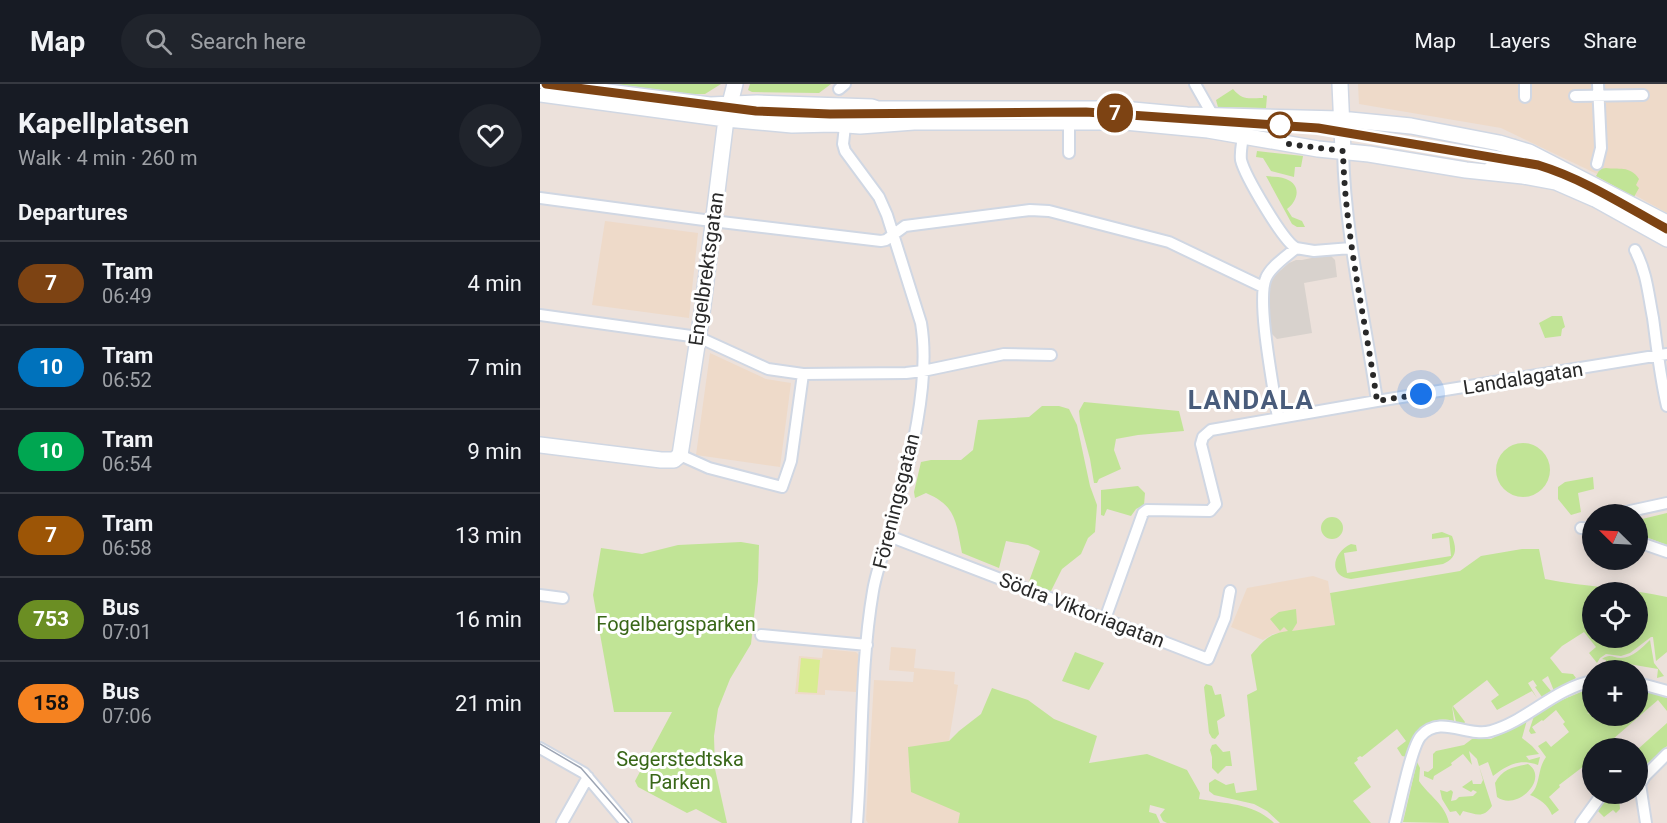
<!DOCTYPE html>
<meta charset="utf-8">
<style>
:root{--surface:#171b24;--page:#20242c;--text:#f1f3f6;--muted:#9ea1a6;--line:#363941}
body{margin:0;font-family:Roboto,sans-serif;background:var(--page);color:var(--text);height:100vh;display:flex;flex-direction:column;font-size:22px;white-space:nowrap}
*{box-sizing:border-box;margin:0}
p{font-size:20px;color:var(--muted)}
.icon{flex:none;width:33px;height:33px;fill:none;stroke:currentColor;stroke-width:2;stroke-linecap:round;stroke-linejoin:round}
.map{position:relative;flex:1;overflow:hidden}
.drawer{display:flex;flex-direction:column;background:var(--surface);width:540px}
.drawer>*{flex:none}
.badge{padding:0 12px;border-radius:20px;font-size:21px;line-height:39px}
.needle{width:39px;rotate:294deg}
.controls{position:absolute;left:1042px;top:420px;display:grid;gap:12px}
.controls a{display:grid;place-items:center;width:66px;height:66px;border-radius:50%;background:var(--surface);box-shadow:0 3px 15px #0003;font-size:30px}
.you{position:absolute;width:30px;height:30px;margin:-15px;border:4px solid #fff;border-radius:50%;background:#1a73e8;box-shadow:0 0 0 9px #1a73e833}
.map>.badge{position:absolute;translate:-50% -50%;box-shadow:0 0 0 3px #fff}
h2{padding:0 18px;font-size:22px;line-height:54px}
.round{display:grid;place-items:center;flex:none;width:63px;height:63px;border-radius:32px;background:var(--page)}
.head{display:flex;align-items:center;justify-content:space-between;height:102px;padding:0 18px}
h1{font-size:28px;font-weight:700;line-height:45px}
ul{padding:0;list-style:none}
li{display:flex;align-items:center;gap:18px;height:84px;padding:0 18px;border-top:2px solid var(--line)}
li div{flex:1}
li b{display:block;font-size:22px}
li em{font-style:normal}
li .badge{min-width:66px;font-weight:700;text-align:center}
header{display:flex;align-items:center;gap:36px;box-sizing:border-box;height:84px;padding:0 30px;background:var(--surface);border-bottom:2px solid var(--line)}
header strong{font-size:28px}
nav{display:flex;gap:33px;margin-inline-start:auto;font-size:21px}
.search{width:420px;height:54px;background:var(--page);display:flex;align-items:center;gap:15px;box-sizing:border-box;padding:0 21px;border-radius:33px;color:var(--muted);font-size:22px}
main{display:flex;flex:1;min-height:0}
.map>svg:first-child{display:block}
.education{fill:#eedac9}
.green{fill:#c1e496;fill-rule:evenodd}
.pitch{fill:#d8ec91}
.plaza{fill:#d8d2cd}
.lines{fill:none;stroke-linecap:round;stroke-linejoin:round}
.street-casing{stroke:#d0d7e3;stroke-width:14}
.secondary-casing{stroke:#d0d7e3;stroke-width:18}
.street{stroke:#fff;stroke-width:10}
.secondary{stroke:#fff;stroke-width:15}
.tram{stroke:#9da5b4;stroke-width:1.5}
.line-casing{stroke:#fff;stroke-width:14}
.line{stroke:#7d4313;stroke-width:9}
.walk{stroke:#292929;stroke-width:6;stroke-dasharray:0 10.8}
.stop-dot{fill:#fff;stroke:#7d4313;stroke-width:3}
.labels{text-anchor:middle;stroke-width:6;stroke-linejoin:round;paint-order:stroke}
.street-label{font-size:20px;fill:#292929;stroke:#fff}
.park-label{font-size:20px;fill:#396718;stroke:#fff}
.district-label{font-size:26px;font-weight:bold;letter-spacing:1.5px;fill:#495c7b;stroke:#fff}
</style>
<header>
<strong>Map</strong>
<div class="search"><svg class="icon" aria-label="search" viewBox="0 0 24 24"><circle cx="10" cy="10" r="6"/><path d="M15 15l6 6"/></svg>Search here</div>
<nav><a>Map</a><a>Layers</a><a>Share</a></nav>
</header>
<main>
<section class="drawer">
<div class="head"><div><h1>Kapellplatsen</h1><p>Walk · 4 min · 260 m</p></div><a class="round"><svg class="icon" aria-label="heart" viewBox="0 0 24 24"><path d="M12 20l-8-8c-3-5 5-10 8-4 3-6 11-1 8 4z"/></svg></a></div>
<h2>Departures</h2>
<ul>
<li><span class="badge" style="background:#7d4313;color:#fff">7</span><div><b>Tram</b><p>06:49</p></div><em>4 min</em></li>
<li><span class="badge" style="background:#0072bc;color:#fff">10</span><div><b>Tram</b><p>06:52</p></div><em>7 min</em></li>
<li><span class="badge" style="background:#00a651;color:#fff">10</span><div><b>Tram</b><p>06:54</p></div><em>9 min</em></li>
<li><span class="badge" style="background:#9c5506;color:#fff">7</span><div><b>Tram</b><p>06:58</p></div><em>13 min</em></li>
<li><span class="badge" style="background:#6b8e23;color:#fff">753</span><div><b>Bus</b><p>07:01</p></div><em>16 min</em></li>
<li><span class="badge" style="background:#f58220;color:#111">158</span><div><b>Bus</b><p>07:06</p></div><em>21 min</em></li>
</ul>
</section>
<div class="map">
<svg width="1127" height="739" viewBox="0 0 1127 739">
<rect width="100%" height="100%" fill="#ece1db"/>
<path class="education" d="M818,0h309v129l-68,-38 -98,-47 -142,-24z
M65,137l93,12 -9,85 -97,-13z
M170,269l56,26 25,4 -11,84 -84,-12z
M773,492l15,5 7,44 -62,9 -10,6 -32,-13 16,-39z
M351,563l25,2 -2,19 41,4 -1,12 4,1 -9,56 12,72 -3,10h-90l-2,-3 8,-140 39,2 1,-10 -25,-2z
M283,565l33,3 3,3 -3,37 -31,-2v5l-30,-1 4,-38 23,2z"/>
<path class="green" d="M75,0h106l-16,10h-14z
M210,0h81l-12,9 -67,-1 -4,-2z
M693,5c10,12 16,9 30,9v-3l4,1 -1,12 -48,-1 -2,-7z
M717,67l46,5 -2,11h-6l-1,10 -23,-6 -8,-13 -7,-1z
M1066,84c12,2 24,-3 33,11l-3,6 3,3 -5,9 -38,-21 4,-7z
M726,92c7,1 14,0 20,3 16,6 12,22 1,30l5,8 10,4 3,6h-8l-5,-3z
M1012,232h10l3,11 -3,2 -1,7 -16,2 -6,-15z
M544,318l95,9 5,20 -46,4 -22,4 -2,11 7,19 -22,10 -2,4h-3l-4,-24 -10,-38 -1,-10z
M502,322h17l10,3 8,16 13,61 7,19 -2,27 -7,6 -7,16 -19,15 -13,26 -22,-8 13,-36 -12,-6 -22,-4 -7,27 -37,-15c-6,-30 -5,-47 -36,-60l-11,5 -1,-6 7,-30 10,-2h30l12,-10 5,-30 51,-3z
M956 386a27 27 0 1 1 54 0a27 27 0 1 1-54 0Z
M1053,393l1,12 -16,4 3,19 -10,3 -13,-16v-12l7,-5z
M598,402l7,7 -1,12 -8,4 -5,7 -24,-7 -3,7 -3,-1v-25z
M1127,429v32l-29,-11v-14z
M781 444a11 11 0 1 1 22 0a11 11 0 1 1-22 0Z
M902,448l10,4c5,13 5,22 -9,28l-92,15c-24,-3 -18,-27 0,-35l5,1 1,6 -13,2 3,20 104,-17 -2,-19 -17,2v-5z
M201,458l18,3 -1,36 -7,63 -21,35 -12,30 -4,27 1,33 12,54h-5l-26,-14 -9,4 -49,-26 -3,-6 37,-69h-58l-21,-117 8,-47 41,6 36,-9z
M982,465h17l6,30c40,8 82,9 122,18v55l-11,9 -3,-24h-2l-21,16 -9,3 -15,-2 -6,4 -3,5 -8,-10 7,-6 -12,-15 -22,14 -12,12 12,15 11,1 3,4 -22,13 -6,-15 -6,4 9,11 -9,6 -7,-10 2,-1 -4,-6 -5,3 9,15 -5,-7 -35,19 -6,-9 8,-6 -12,-15 -34,26 12,16 -1,2 -8,-2 -4,-17 2,16c-28,-7 -40,12 -47,36l-5,-1 -5,-8 9,-7 -9,-12 -35,28 -2,-1 -3,2 1,2 -4,3 17,24 -18,14 18,22h-91l-13,-12 -13,-7 -40,-9 -5,-4v-8l6,-4 11,6 8,-2 2,10 21,-3 -10,-95 10,-5 -6,-35c13,-15 17,-21 37,-24l-4,-4 -4,4 -10,-12 9,-7 17,-3 1,14 -5,8 43,-6 -5,-32 130,-22 21,-15zM1053,508h45v46h-45z
M1110,556l4,23 10,13 -7,2 1,-9 -41,-7 -2,8 -5,-1h3v-6l-6,-1 -1,6 3,2h-4l1,-10 -4,-1c8,-6 11,-1 19,-1 11,0 22,-11 29,-18z
M535,568l29,11 -15,27 -27,-9z
M666,600l6,2 3,9 6,-1 4,22 -8,5 2,13 -4,5 -3,-1 -3,-5 -5,-46z
M1053,603v21l-6,6 6,-2v4h45v-26l15,2 14,6v13l-9,-11 -53,46 1,2h-13v24l-5,-5 -4,-1 -25,19 1,2 -11,10 10,13 -7,5c-4,-10 -12,-16 -22,-20 11,-9 7,-26 16,-38l-8,-11 8,-5 5,6 18,-15 -6,-8 2,-2 -9,-12 -13,11 -1,-1 -10,7 4,6 -5,1 -2,-3 5,-15 28,-16z
M452,604l36,12 26,19 43,17 -8,27 58,-9 40,16 13,23 -1,6c27,5 55,4 75,24h-107l-4,-2 -3,-6 5,-6 -15,-4 -1,7 7,2 4,9h-202l2,-10 -49,-21 -3,-45 41,-6 10,-10 22,-17z
M987,636l-5,18 10,8 7,8 -13,2 3,4 11,-3 -2,8c-18,-7 -31,0 -45,11l-5,-14 -9,4 13,40c-9,13 -16,8 -29,5l-3,5 -4,-5 -6,1 -8,-13 -2,-9 7,2 4,-2 2,2 -2,9 5,-1 3,-3 14,-1 4,-4 -4,-2 -2,2 -9,-5 10,-7 1,4h8l2,-4 -6,-21 -8,-8 3,14 -9,-11 -12,9 1,2 -18,11 -1,4 -9,-4v-5l4,1 5,-4v-14l3,-3 28,-6 8,-6h19z
M1127,639v23l-29,26v-23z
M676,660l7,8 7,-1 2,15h-6l-8,8 -6,-6v-11l-2,-7 2,-5z
M877,678l3,6 -1,13c10,15 26,23 30,42l-46,-1z
M988,680c22,14 -11,48 -31,33l-2,-14c7,-14 18,-16 33,-19z
M1069,710h26l1,2 -5,3 -1,-2 -11,1 1,11 -4,4 -3,-3 -9,7 -6,-6z"/>
<path class="pitch" d="M261,574l19,2 -3,33 -19,-1z"/>
<path class="plaza" d="M781,172h10l4,4 2,17 -33,6 8,50 -35,6 -7,-7 -3,-50 22,-19 7,-3h6z"/>
<g class="lines">
<defs>
<path id="street" d="M655,0l17,30
M985,0v13
M299,5l6,-5
M1035,12l68,-1
M305,42l-2,18 2,7 34,46 8,18 34,108c10,59 -11,140 -28,198 -6,23 -16,46 -20,70 -13,76 -10,155 -16,232
M703,52c-1,8 -3,16 -2,24 4,16 42,81 55,88
M803,67c2,85 22,167 34,250
M529,69v-30
M1057,80l4,-16 -3,-64
M0,114l164,22 177,21 5,-1 19,-14 125,-16 19,1 120,31 94,45
M1095,166c12,23 13,43 18,68 4,29 7,59 14,88
M0,231l158,22 70,32 35,5 103,-1 17,-2 81,-17 47,1
M738,334c-4,-28 -22,-118 -12,-140 5,-12 20,-21 30,-30l18,3 37,-3
M140,371l29,13 73,19 9,-26 12,-87
M1081,429l46,-10
M1041,444l12,1
M349,452l319,123 17,-41 5,-27
M1098,458l29,10
M0,511l23,3
M565,535l38,-106 4,-3 63,1 6,-7 -15,-60 2,-7 8,-7 166,-29 290,-47
M221,551l106,10
M1098,599l29,8
M0,664l44,25 42,50
M22,739l26,-46
M855,739c5,-18 16,-76 26,-87 19,-22 47,2 70,-5 36,-10 64,-43 102,-50
M1041,739l21,-29
M1106,739l-6,-39 5,-8 22,-22"/>
<path id="secondary" d="M6,0l164,21 47,-2 115,4 6,2h244l65,6 153,4 71,7 88,17 30,9 138,71
M800,0l3,67
M0,10l186,25 66,6 42,-1 26,2 54,-4h211l83,8 110,19 51,5 97,16 57,6 33,6 39,17 72,40
M950,86h8l8,-4 7,-19
M0,361l121,15h13l6,-5 22,-142 24,-194 9,-35"/>
</defs>
<use href="#street" class="street-casing"/>
<use href="#secondary" class="secondary-casing"/>
<use href="#street" class="street"/>
<use href="#secondary" class="secondary"/>
<path class="tram" d="M0,4l215,28 105,3 261,-1 197,15 206,34c52,12 97,41 143,67
M0,660l41,24 48,55"/>
</g>
<g class="lines">
<defs>
<path id="line" d="M6,0l210,27 74,3 256,-2 232,16 220,37c46,14 87,41 129,64"/>
</defs>
<use href="#line" class="line-casing"/>
<use href="#line" class="line"/>
<path class="walk" d="M740,41l8,19 55,7c2,85 22,166 34,250l44,-7"/>
</g>
<circle class="stop-dot" cx="740" cy="41" r="12"/>
<g class="labels">
<g class="street-label">
<text transform="translate(166 185) rotate(-82)" y="7">Engelbrektsgatan</text>
<text transform="translate(983 294) rotate(-9)" y="7">Landalagatan</text>
<text transform="translate(356 417) rotate(-76)" y="7">Föreningsgatan</text>
<text transform="translate(542 526) rotate(21)" y="7">Södra Viktoriagatan</text>
</g>
<g class="park-label">
<text x="136" y="547">Fogelbergsparken</text>
<text x="140" y="682">Segerstedtska<tspan x="140" dy="23">Parken</tspan></text>
</g>
<g class="district-label">
<text x="711" y="325">LANDALA</text>
</g>
</g>
</svg>
<div class="controls">
<a><svg class="needle" viewBox="-14 -14 28 28"><path d="M0-13l5 13h-10z" fill="#e53935"/><path d="M0 13l5-13h-10z" fill="#9ea1a6"/></svg></a>
<a><svg class="icon" aria-label="locate" viewBox="0 0 24 24"><circle cx="12" cy="12" r="6"/><path d="M12 2v4M12 18v4M2 12h4M18 12h4"/></svg></a>
<a>+</a>
<a>−</a>
</div>
<div class="you" style="left:881px;top:310px"></div>
<b class="badge" style="left:575px;top:29px;background:#7d4313;color:#fff">7</b>
</div>
</main>
